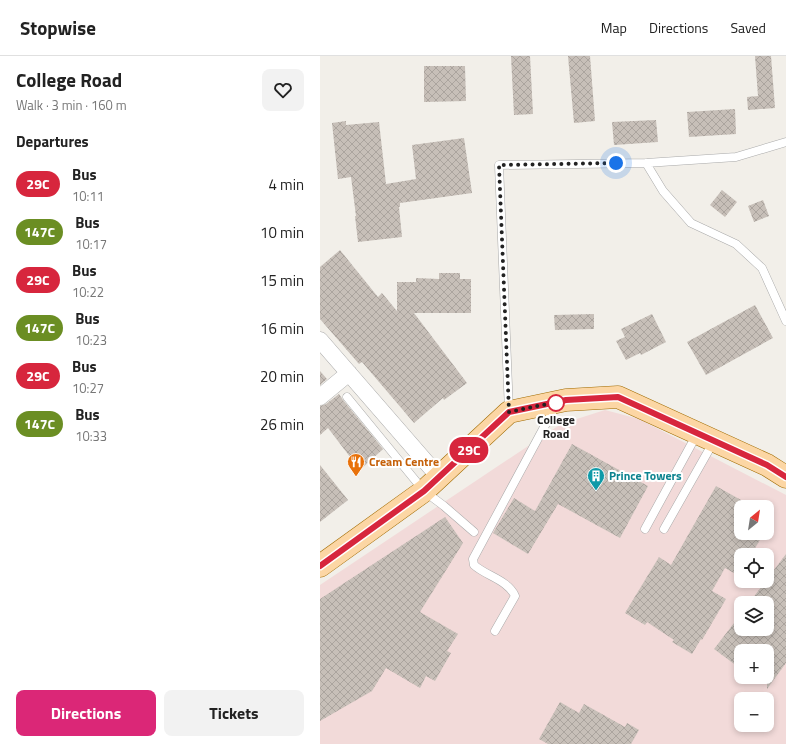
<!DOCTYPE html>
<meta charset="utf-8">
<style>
:root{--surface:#fff;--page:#f2f2f2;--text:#222;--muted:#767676;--line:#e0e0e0;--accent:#db2777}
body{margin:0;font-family:"Titillium Web",sans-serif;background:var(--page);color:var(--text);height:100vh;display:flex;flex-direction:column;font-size:15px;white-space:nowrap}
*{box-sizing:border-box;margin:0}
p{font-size:13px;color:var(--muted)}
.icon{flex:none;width:22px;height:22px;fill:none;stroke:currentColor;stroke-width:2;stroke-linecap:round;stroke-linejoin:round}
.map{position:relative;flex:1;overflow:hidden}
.side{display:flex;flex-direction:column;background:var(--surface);width:320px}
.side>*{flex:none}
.badge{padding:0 8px;border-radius:13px;font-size:14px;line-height:26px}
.needle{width:26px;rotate:30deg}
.buttons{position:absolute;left:414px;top:444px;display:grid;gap:8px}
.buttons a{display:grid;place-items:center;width:40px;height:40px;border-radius:8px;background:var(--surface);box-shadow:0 2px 6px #0003;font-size:20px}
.you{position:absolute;width:20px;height:20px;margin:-10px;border:3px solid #fff;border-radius:50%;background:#1a73e8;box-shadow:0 0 0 6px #1a73e833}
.map>.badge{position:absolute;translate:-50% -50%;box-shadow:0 0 0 2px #fff}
h2{padding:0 16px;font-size:15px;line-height:36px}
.round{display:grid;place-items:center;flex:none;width:42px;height:42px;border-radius:8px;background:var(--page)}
.head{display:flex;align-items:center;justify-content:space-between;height:68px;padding:0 16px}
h1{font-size:19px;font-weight:700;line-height:30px}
.action{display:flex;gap:8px;margin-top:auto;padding:8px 16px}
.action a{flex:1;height:46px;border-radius:8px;background:var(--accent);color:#fff;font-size:16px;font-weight:700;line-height:46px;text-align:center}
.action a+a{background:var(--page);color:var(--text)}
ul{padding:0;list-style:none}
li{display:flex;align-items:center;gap:12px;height:48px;padding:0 16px}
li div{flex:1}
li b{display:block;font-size:15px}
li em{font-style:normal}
li .badge{min-width:44px;font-weight:700;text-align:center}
header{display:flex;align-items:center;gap:24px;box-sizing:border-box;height:56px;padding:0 20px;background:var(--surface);border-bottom:1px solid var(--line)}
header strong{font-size:19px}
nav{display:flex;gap:22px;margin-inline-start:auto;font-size:14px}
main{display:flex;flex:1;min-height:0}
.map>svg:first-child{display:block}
.commercial{fill:#f2dad9;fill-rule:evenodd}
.building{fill:url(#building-cross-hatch)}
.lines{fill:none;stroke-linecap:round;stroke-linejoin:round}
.lane-casing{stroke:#a9a9a9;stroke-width:9}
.street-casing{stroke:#a9a9a9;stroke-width:17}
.primary-casing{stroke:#a06b00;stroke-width:23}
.lane{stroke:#fff;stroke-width:8}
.street{stroke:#fff;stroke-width:16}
.primary{stroke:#fcd6a4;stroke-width:22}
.line-casing{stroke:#fff;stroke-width:9}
.line{stroke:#d7263d;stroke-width:6}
.walk{stroke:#222;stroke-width:4;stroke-dasharray:0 7.2}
.stop-dot{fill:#fff;stroke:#d7263d;stroke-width:2}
.labels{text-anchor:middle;stroke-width:4;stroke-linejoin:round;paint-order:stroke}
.stop-label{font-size:12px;font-weight:bold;fill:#222;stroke:#fff}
.food-label{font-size:12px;font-weight:bold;fill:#c56008;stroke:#fff;text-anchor:start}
.culture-label{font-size:12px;font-weight:bold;fill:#0d838f;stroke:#fff;text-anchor:start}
</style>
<header>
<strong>Stopwise</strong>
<nav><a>Map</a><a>Directions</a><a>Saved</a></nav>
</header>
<main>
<section class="side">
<div class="head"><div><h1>College Road</h1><p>Walk · 3 min · 160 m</p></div><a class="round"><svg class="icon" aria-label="heart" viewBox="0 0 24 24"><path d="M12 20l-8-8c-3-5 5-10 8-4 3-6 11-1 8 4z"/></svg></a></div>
<h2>Departures</h2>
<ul>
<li><span class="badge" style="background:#d7263d;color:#fff">29C</span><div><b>Bus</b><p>10:11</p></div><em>4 min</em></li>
<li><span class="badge" style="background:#6b8e23;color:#fff">147C</span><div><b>Bus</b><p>10:17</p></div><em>10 min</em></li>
<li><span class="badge" style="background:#d7263d;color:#fff">29C</span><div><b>Bus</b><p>10:22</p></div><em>15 min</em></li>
<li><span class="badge" style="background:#6b8e23;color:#fff">147C</span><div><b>Bus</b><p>10:23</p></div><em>16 min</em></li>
<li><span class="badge" style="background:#d7263d;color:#fff">29C</span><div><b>Bus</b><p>10:27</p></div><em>20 min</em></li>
<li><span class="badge" style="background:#6b8e23;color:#fff">147C</span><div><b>Bus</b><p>10:33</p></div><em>26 min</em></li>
</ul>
<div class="action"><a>Directions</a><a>Tickets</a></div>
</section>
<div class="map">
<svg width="466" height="688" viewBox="0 0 466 688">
<defs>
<pattern id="building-cross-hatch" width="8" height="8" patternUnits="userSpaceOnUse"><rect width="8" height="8" fill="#c7bfb8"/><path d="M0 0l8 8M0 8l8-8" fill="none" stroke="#aba49e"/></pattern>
</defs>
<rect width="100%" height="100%" fill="#f2efe9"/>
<path class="commercial" d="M285,354l34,9 147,76v249h-466v-159l241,-161zM421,451h26v26h-26zM421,499h26v26h-26zM421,547h26v26h-26zM421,595h26v26h-26zM421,643h26v26h-26z"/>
<path class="building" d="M191,0h19l3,58 -19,1z
M248,0h22l5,65 -21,2z
M435,0h16l4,52 -27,2 -1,-13 11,-1z
M104,10h41l1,35 -42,1z
M415,53l1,25 -47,3 -2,-25z
M336,64l2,22 -44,3 -2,-23z
M26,65v4l33,-3 7,62 30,-5 -4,-34 52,-7 8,55 -72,10v4h-1l3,30 -44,5 -3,-26h1l-5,-39 -13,2 -6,-56z
M402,134l15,12 -12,15 -15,-12z
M443,144l6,16 -15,6 -6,-16z
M20,194l38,47 4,-4 15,18v-29h19v-4l23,1v-6h21v6h11v34h-57l53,70 -23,17 -1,-2 -29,25 -52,-61 -3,2 -39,-45v-52z
M435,249l18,33 -67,37 -19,-33z
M274,258v15l-39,1 -1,-15z
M332,258l14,28 -25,13 -1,-2 -14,7 -10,-19 9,-4 -4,-8z
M0,315l7,8 -7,6z
M19,338l4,6 40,49 -23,21 -32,-42 -8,7v-29l6,-2z
M252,388l76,42 -28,52 -62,-34 -30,50 -35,-21 21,-35 21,13z
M0,409l28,35 -28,22z
M396,430l25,14v33h23l-13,22h-10v22l-16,-9 -13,23 14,8 -24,41 -1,-1 -9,15 -20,-12 2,-2 -27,-18 -2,3 -20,-12 34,-56 12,8z
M125,461l18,26 -43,69 38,22 -11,17 4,2 -16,28 -9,-5 -6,12 -34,-20 -14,23 -52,30v-122z
M466,498v109l-19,26v-38h-26v18l-27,-20 27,-35v15h26v-26h-18z
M240,646l19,11 5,-9 41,23 2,-4 12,7 -8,14h-83l-9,-5z"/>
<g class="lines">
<defs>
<path id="lane" d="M326,107l17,28 28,32 45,21 26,24 24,53
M27,341l77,94 20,15 30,26
M189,355l-10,-246 147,-2 90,-6 50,-15
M325,473l52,-95
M344,473l50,-88
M175,575l20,-35c-7,-16 -29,-20 -41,-31l-1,-6 83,-154"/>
<path id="street" d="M0,284l119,137
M0,341l29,-24"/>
<path id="primary" d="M0,510l104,-75 85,-79 57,-12 52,-3 149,68 19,12"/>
</defs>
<use href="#lane" class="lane-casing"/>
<use href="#street" class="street-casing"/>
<use href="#primary" class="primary-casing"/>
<use href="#lane" class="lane"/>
<use href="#street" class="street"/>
<use href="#primary" class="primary"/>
</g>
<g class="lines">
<defs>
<path id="line" d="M0,510l104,-75 85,-79 57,-12 52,-3 149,68 19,12"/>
</defs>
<use href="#line" class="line-casing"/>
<use href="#line" class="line"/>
<path class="walk" d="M236,347l1,-1 -48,10 -10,-247 117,-2"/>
</g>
<defs>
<symbol id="restaurant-pin" viewBox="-11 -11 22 30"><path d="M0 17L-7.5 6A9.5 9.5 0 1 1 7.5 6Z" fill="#e8710a" stroke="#fff"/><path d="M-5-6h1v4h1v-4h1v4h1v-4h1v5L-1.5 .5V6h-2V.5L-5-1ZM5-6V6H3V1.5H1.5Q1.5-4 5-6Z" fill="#fff"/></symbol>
<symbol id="building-pin" viewBox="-11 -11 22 30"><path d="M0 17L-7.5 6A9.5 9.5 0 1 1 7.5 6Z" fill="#0f9aa8" stroke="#fff"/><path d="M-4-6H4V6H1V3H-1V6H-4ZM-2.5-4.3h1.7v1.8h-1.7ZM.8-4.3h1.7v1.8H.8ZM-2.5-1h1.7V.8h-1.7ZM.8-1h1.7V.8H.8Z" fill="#fff"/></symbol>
</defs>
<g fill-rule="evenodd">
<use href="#restaurant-pin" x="26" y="396" width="20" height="27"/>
<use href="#building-pin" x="266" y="410" width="20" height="27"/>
</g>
<circle class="stop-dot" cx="236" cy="347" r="8"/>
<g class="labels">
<g class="stop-label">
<text x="236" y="368">College<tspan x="236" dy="14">Road</tspan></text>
</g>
<g class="food-label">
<text x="49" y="410">Cream Centre</text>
</g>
<g class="culture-label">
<text x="289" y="424">Prince Towers</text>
</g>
</g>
</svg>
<div class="buttons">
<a><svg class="needle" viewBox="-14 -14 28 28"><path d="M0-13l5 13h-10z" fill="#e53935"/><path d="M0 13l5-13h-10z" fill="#767676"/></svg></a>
<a><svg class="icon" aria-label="locate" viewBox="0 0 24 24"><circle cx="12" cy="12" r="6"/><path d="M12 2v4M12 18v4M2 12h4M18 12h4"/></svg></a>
<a><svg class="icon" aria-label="layers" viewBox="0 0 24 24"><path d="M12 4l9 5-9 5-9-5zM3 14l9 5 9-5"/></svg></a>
<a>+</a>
<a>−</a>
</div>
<div class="you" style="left:296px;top:107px"></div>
<b class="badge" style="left:149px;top:394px;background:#d7263d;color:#fff">29C</b>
</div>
</main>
